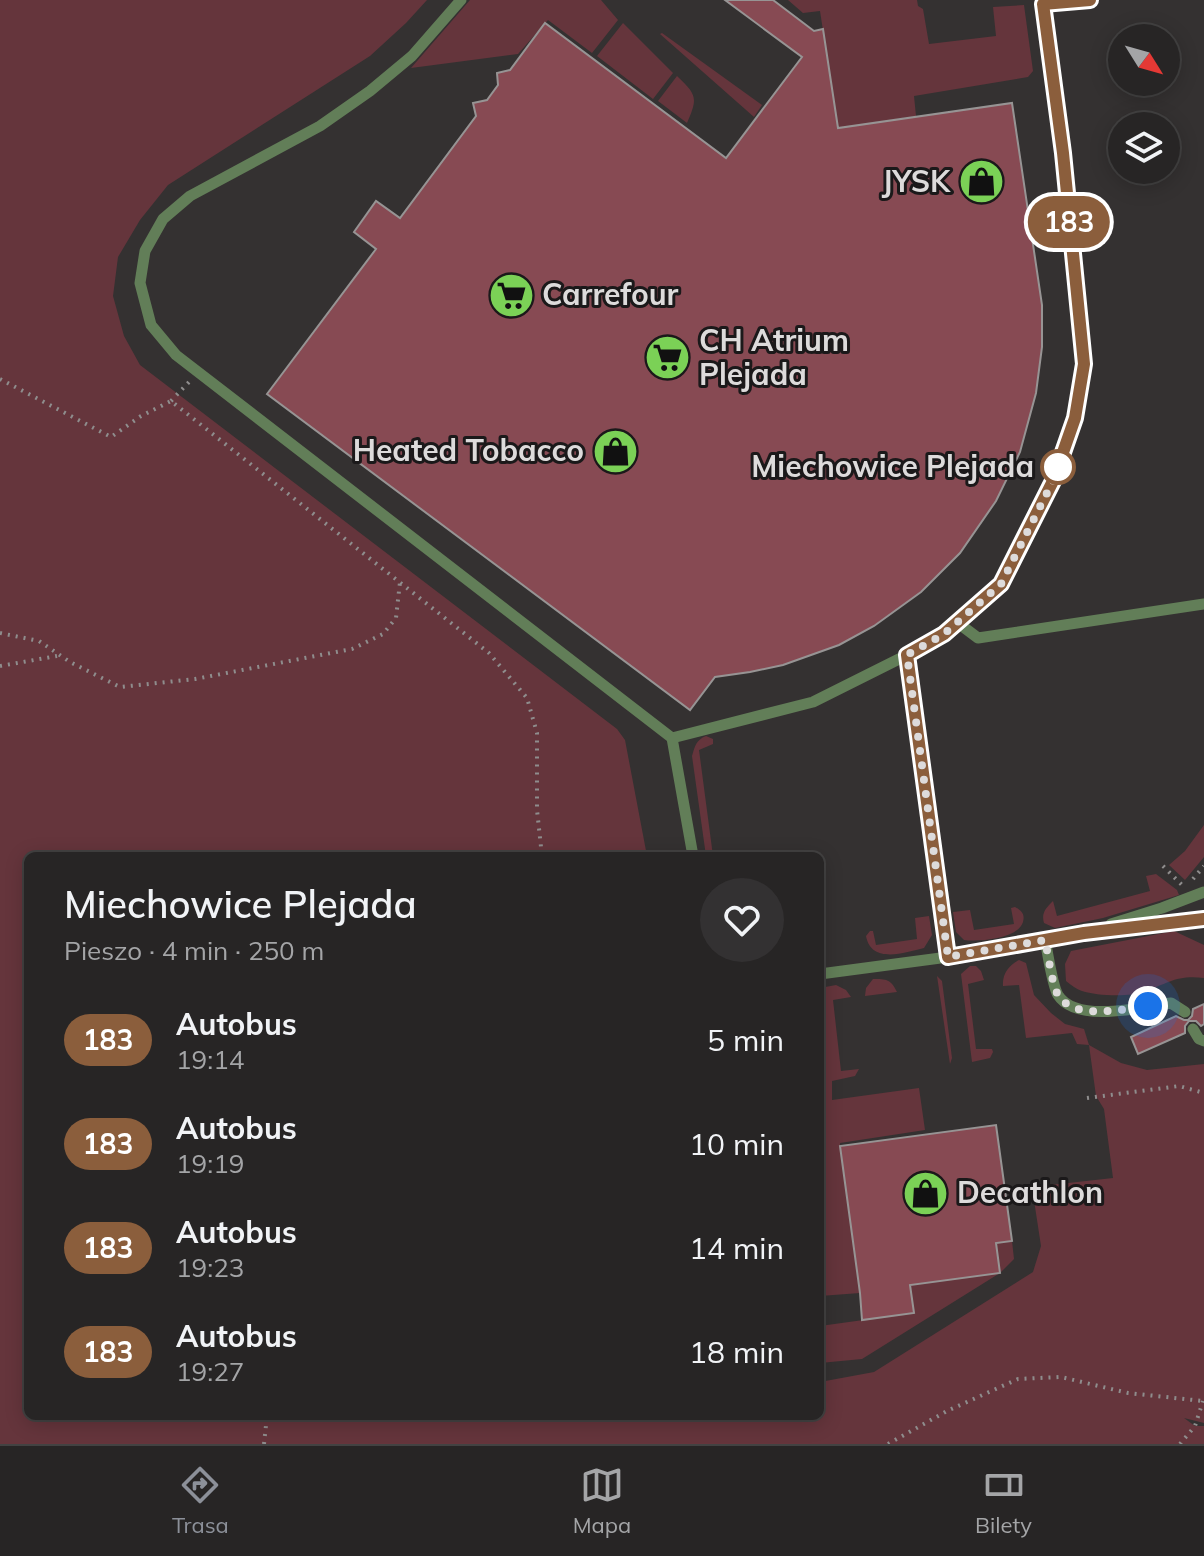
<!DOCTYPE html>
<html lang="pl">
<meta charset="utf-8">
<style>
:root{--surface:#272525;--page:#333132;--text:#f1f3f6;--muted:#a4a5a7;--line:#434242;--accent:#8c9099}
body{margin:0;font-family:Mulish,sans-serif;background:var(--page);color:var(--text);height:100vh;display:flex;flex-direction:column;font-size:30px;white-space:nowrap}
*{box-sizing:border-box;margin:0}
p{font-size:26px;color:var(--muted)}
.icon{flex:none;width:44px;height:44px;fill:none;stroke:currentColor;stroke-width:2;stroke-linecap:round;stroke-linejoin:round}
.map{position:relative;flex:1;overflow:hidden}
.drawer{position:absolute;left:24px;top:852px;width:800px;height:568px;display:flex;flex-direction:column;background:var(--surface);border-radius:12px;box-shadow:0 4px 20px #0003,0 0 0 2px var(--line)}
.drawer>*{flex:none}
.badge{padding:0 16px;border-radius:26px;font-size:28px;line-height:52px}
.needle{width:52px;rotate:127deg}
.fabs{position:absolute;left:1108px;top:24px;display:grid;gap:16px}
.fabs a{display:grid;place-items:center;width:72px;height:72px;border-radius:50%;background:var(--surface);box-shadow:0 4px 20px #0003,0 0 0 2px var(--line);font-size:40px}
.you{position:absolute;width:40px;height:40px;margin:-20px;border:6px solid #fff;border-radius:50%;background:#1a73e8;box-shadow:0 0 0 12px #1a73e833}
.map>.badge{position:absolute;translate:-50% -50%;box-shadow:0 0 0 4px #fff}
.round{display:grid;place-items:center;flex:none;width:84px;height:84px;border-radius:42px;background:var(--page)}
.head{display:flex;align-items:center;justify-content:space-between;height:136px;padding:0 40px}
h1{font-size:38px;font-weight:600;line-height:60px}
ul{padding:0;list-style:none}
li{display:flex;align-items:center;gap:24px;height:104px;padding:0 40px}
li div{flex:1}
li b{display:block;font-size:30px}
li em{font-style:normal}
li .badge{min-width:88px;font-weight:700;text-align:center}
.dock{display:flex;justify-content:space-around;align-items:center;height:112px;border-top:2px solid var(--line);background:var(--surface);font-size:22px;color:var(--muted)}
.dock a{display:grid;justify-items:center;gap:4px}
.dock .on{color:var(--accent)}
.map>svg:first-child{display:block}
.green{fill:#65353c}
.building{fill:#874a53;stroke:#979494;stroke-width:2}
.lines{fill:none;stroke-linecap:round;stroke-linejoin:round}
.path{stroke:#8f8d8d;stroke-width:4;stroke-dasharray:2 6;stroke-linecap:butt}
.service{stroke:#627e58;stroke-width:11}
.line-casing{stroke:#fff;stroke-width:18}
.line{stroke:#8b5e3c;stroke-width:12}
.walk{stroke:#dddbdb;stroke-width:8;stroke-dasharray:0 14.4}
.stop-dot{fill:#fff;stroke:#8b5e3c;stroke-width:4}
.labels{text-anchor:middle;stroke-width:6;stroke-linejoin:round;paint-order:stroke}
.poi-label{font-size:30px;font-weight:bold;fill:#dddbdb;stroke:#1b191a;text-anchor:start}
.stop-label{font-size:30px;font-weight:bold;fill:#dddbdb;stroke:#1b191a;text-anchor:end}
</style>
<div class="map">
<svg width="1204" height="1444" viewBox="0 0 1204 1444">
<rect width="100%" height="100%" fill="#343131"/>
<path class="green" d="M0,0h427l-21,23 -36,33 -202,129 -28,35 -22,37 -5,39 11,40 16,29 477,364 8,11 22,116h-619v560h792v-34l54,-10 159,-100 8,-26 -9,-59 81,-9 -9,-69 -8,-13 -7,-51 -12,-1 -5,-11 -46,5 -7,-53 -16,1c-1,-12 6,-21 16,-26l7,3 8,32 17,18 14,11 19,5 5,16 32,18 26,7 57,-6v359l-20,-5 11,8h9v18h-1204z
M470,0h131l17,20 -26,33 -44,-33 -30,34 -107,14z
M788,0h129l1,6 5,3 6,35 67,-8 -3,-29 31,-2 9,66 -5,6 -114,19 2,20 -78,12 -18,-117 -17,2z
M623,23l50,50 -20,26 -56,-43z
M662,33l100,72 -8,12 -94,-83z
M677,76c20,19 21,22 10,47l-29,-22z
M706,736l7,3v5l-14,6 14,106h-7l-14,-100c3,-10 4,-16 14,-20z
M1204,825v32l-19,23 -16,-15 16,-14z
M1156,874l21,16 2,5 -76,23 -48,10 -11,-5c-3,-10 2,-15 9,-22l4,15 93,-25 -4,-15z
M1015,907c7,4 10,7 8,15 -5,17 -44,20 -59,18l-8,-8 -3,-20 17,-2 4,20 40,-6 -3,-16z
M929,916l3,19 -8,13c-20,5 -53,16 -58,-12l4,-5h3l3,14 41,-6 -2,-21z
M1174,931l30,14v33c-28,-3 -35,5 -60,14 -15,5 -47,4 -62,-1 -6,-2 -11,-6 -16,-10l-1,-17 6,-13z
M970,966h6l5,5 3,9 -16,4 8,65h16l1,3 -3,6 -18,4 -11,-88z
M937,976l5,5 10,77 -2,6z
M873,979c13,0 18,0 24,13l-32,4 1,-8z
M836,985l10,5 5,7 -18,3 8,71 18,-2 -4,7 -23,5v19l87,-12 6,42 -85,13 20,150 -40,3v-308z
M1012,1241l2,18 -14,14 -138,86 -42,4v-37l94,-13 -4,-28 90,-12 -4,-30z"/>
<path class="building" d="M725,0h48l41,31 9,-2 15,99 174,-25 30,202v42l-6,46 -16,59 -24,49 -36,52 -39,39 -47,34 -35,19 -56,20 -33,7 -35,5 -25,33 -423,-316 109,-145 -22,-17 22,-31 24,17 76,-102 -3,-13 14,-3 11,-15 -1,-12 13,-3 35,-47 181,135 76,-101z
M1204,1004v20l-3,2 -5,-5h-7l-4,5v7l-47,21 -7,-17 45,-21 8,4h4l4,-4 1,-7z
M996,1125l16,116 -16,2 4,30 -90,12 4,28 -52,7 -2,-27 -20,-147z"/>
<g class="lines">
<path class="path" d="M0,379l111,58 30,-21 30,-15 318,252 38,45 10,35v77l5,46
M171,401l18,-19
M0,633l39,8 31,21 50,25 75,-8 157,-30 31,-15 13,-16 4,-36
M0,666l57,-10
M1163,866l19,19
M1193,879l11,-13
M1087,1098l92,-12 25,7
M264,1444l3,-28
M888,1444l59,-33 71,-32 43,-2 67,16 75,8
M1180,1444l15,-18 8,-25"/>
<path class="service" d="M461,0l-49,56 -42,35 -50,35 -130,70 -27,23 -18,32 -5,32 11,42 25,30 496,383 21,118
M1043,4l46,-4
M958,623l20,15 226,-34
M907,655l41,302
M672,738l141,-36 94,-47 37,-21 57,-50 52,-103 22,-63 9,-54 -21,-211 -20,-153
M1111,924l51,-16 42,-16
M1045,940c3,13 7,45 13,55 18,29 86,12 113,8l14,9
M820,974l128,-17 136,-24 120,-14
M1193,1029l6,10 5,2"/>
</g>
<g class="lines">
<defs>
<path id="line" d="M1090,0l-47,4 20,149 21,211 -9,54 -22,63 -52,103 -57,50 -37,21 41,302 136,-24 120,-14"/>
</defs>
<use href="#line" class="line-casing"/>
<use href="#line" class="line"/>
<path class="walk" d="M1058,467l-5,14 -52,103 -57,50 -37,21 41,302 97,-17c3,13 7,45 13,55 16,26 66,14 90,11"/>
</g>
<defs>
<symbol id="shop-disc" viewBox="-11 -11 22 22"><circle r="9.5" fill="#7bd156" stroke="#1b191a"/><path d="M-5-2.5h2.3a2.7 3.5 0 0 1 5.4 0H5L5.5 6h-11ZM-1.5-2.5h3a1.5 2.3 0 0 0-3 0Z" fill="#111"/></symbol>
<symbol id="supermarket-disc" viewBox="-11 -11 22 22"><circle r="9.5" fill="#7bd156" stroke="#1b191a"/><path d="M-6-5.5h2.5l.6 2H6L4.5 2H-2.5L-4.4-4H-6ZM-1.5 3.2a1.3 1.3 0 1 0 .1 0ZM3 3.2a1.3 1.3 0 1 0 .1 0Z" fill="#111"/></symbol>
</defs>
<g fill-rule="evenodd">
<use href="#shop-disc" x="956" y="156" width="51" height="51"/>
<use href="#supermarket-disc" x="486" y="270" width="51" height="51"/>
<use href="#supermarket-disc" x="642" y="332" width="51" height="51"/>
<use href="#shop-disc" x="590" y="426" width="51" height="51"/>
<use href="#shop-disc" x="900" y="1168" width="51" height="51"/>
</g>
<circle class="stop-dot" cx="1058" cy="467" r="16"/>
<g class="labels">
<g class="poi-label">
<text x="950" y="192" text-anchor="end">JYSK</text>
<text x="542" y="305">Carrefour</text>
<text x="699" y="351">CH Atrium<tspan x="699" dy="34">Plejada</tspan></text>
<text x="584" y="461" text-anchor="end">Heated Tobacco</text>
<text x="957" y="1203">Decathlon</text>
</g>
<g class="stop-label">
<text x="1034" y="477">Miechowice Plejada</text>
</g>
</g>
</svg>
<div class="fabs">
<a><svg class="needle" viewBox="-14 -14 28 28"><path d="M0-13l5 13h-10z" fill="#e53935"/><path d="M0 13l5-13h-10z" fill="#a4a5a7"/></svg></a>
<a><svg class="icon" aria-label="layers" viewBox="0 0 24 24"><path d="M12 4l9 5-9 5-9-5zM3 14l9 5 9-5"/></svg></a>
</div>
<div class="you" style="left:1148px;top:1006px"></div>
<b class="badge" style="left:1069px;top:222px;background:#8b5e3c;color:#fff">183</b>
<section class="drawer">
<div class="head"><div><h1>Miechowice Plejada</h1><p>Pieszo · 4 min · 250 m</p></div><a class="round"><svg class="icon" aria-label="heart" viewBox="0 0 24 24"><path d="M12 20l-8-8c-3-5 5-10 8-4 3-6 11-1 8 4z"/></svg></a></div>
<ul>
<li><span class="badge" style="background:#8b5e3c;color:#fff">183</span><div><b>Autobus</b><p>19:14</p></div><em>5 min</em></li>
<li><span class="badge" style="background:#8b5e3c;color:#fff">183</span><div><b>Autobus</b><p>19:19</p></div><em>10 min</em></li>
<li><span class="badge" style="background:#8b5e3c;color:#fff">183</span><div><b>Autobus</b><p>19:23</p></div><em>14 min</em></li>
<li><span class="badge" style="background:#8b5e3c;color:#fff">183</span><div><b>Autobus</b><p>19:27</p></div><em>18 min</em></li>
</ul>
</section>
</div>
<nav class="dock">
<a class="on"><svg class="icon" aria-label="directions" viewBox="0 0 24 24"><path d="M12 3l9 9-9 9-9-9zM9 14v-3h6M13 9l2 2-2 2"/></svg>Trasa</a>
<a><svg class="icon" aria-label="map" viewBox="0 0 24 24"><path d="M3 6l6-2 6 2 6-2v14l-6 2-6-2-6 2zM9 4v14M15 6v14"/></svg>Mapa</a>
<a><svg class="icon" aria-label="tickets" viewBox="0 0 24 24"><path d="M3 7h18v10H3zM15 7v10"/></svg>Bilety</a>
</nav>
